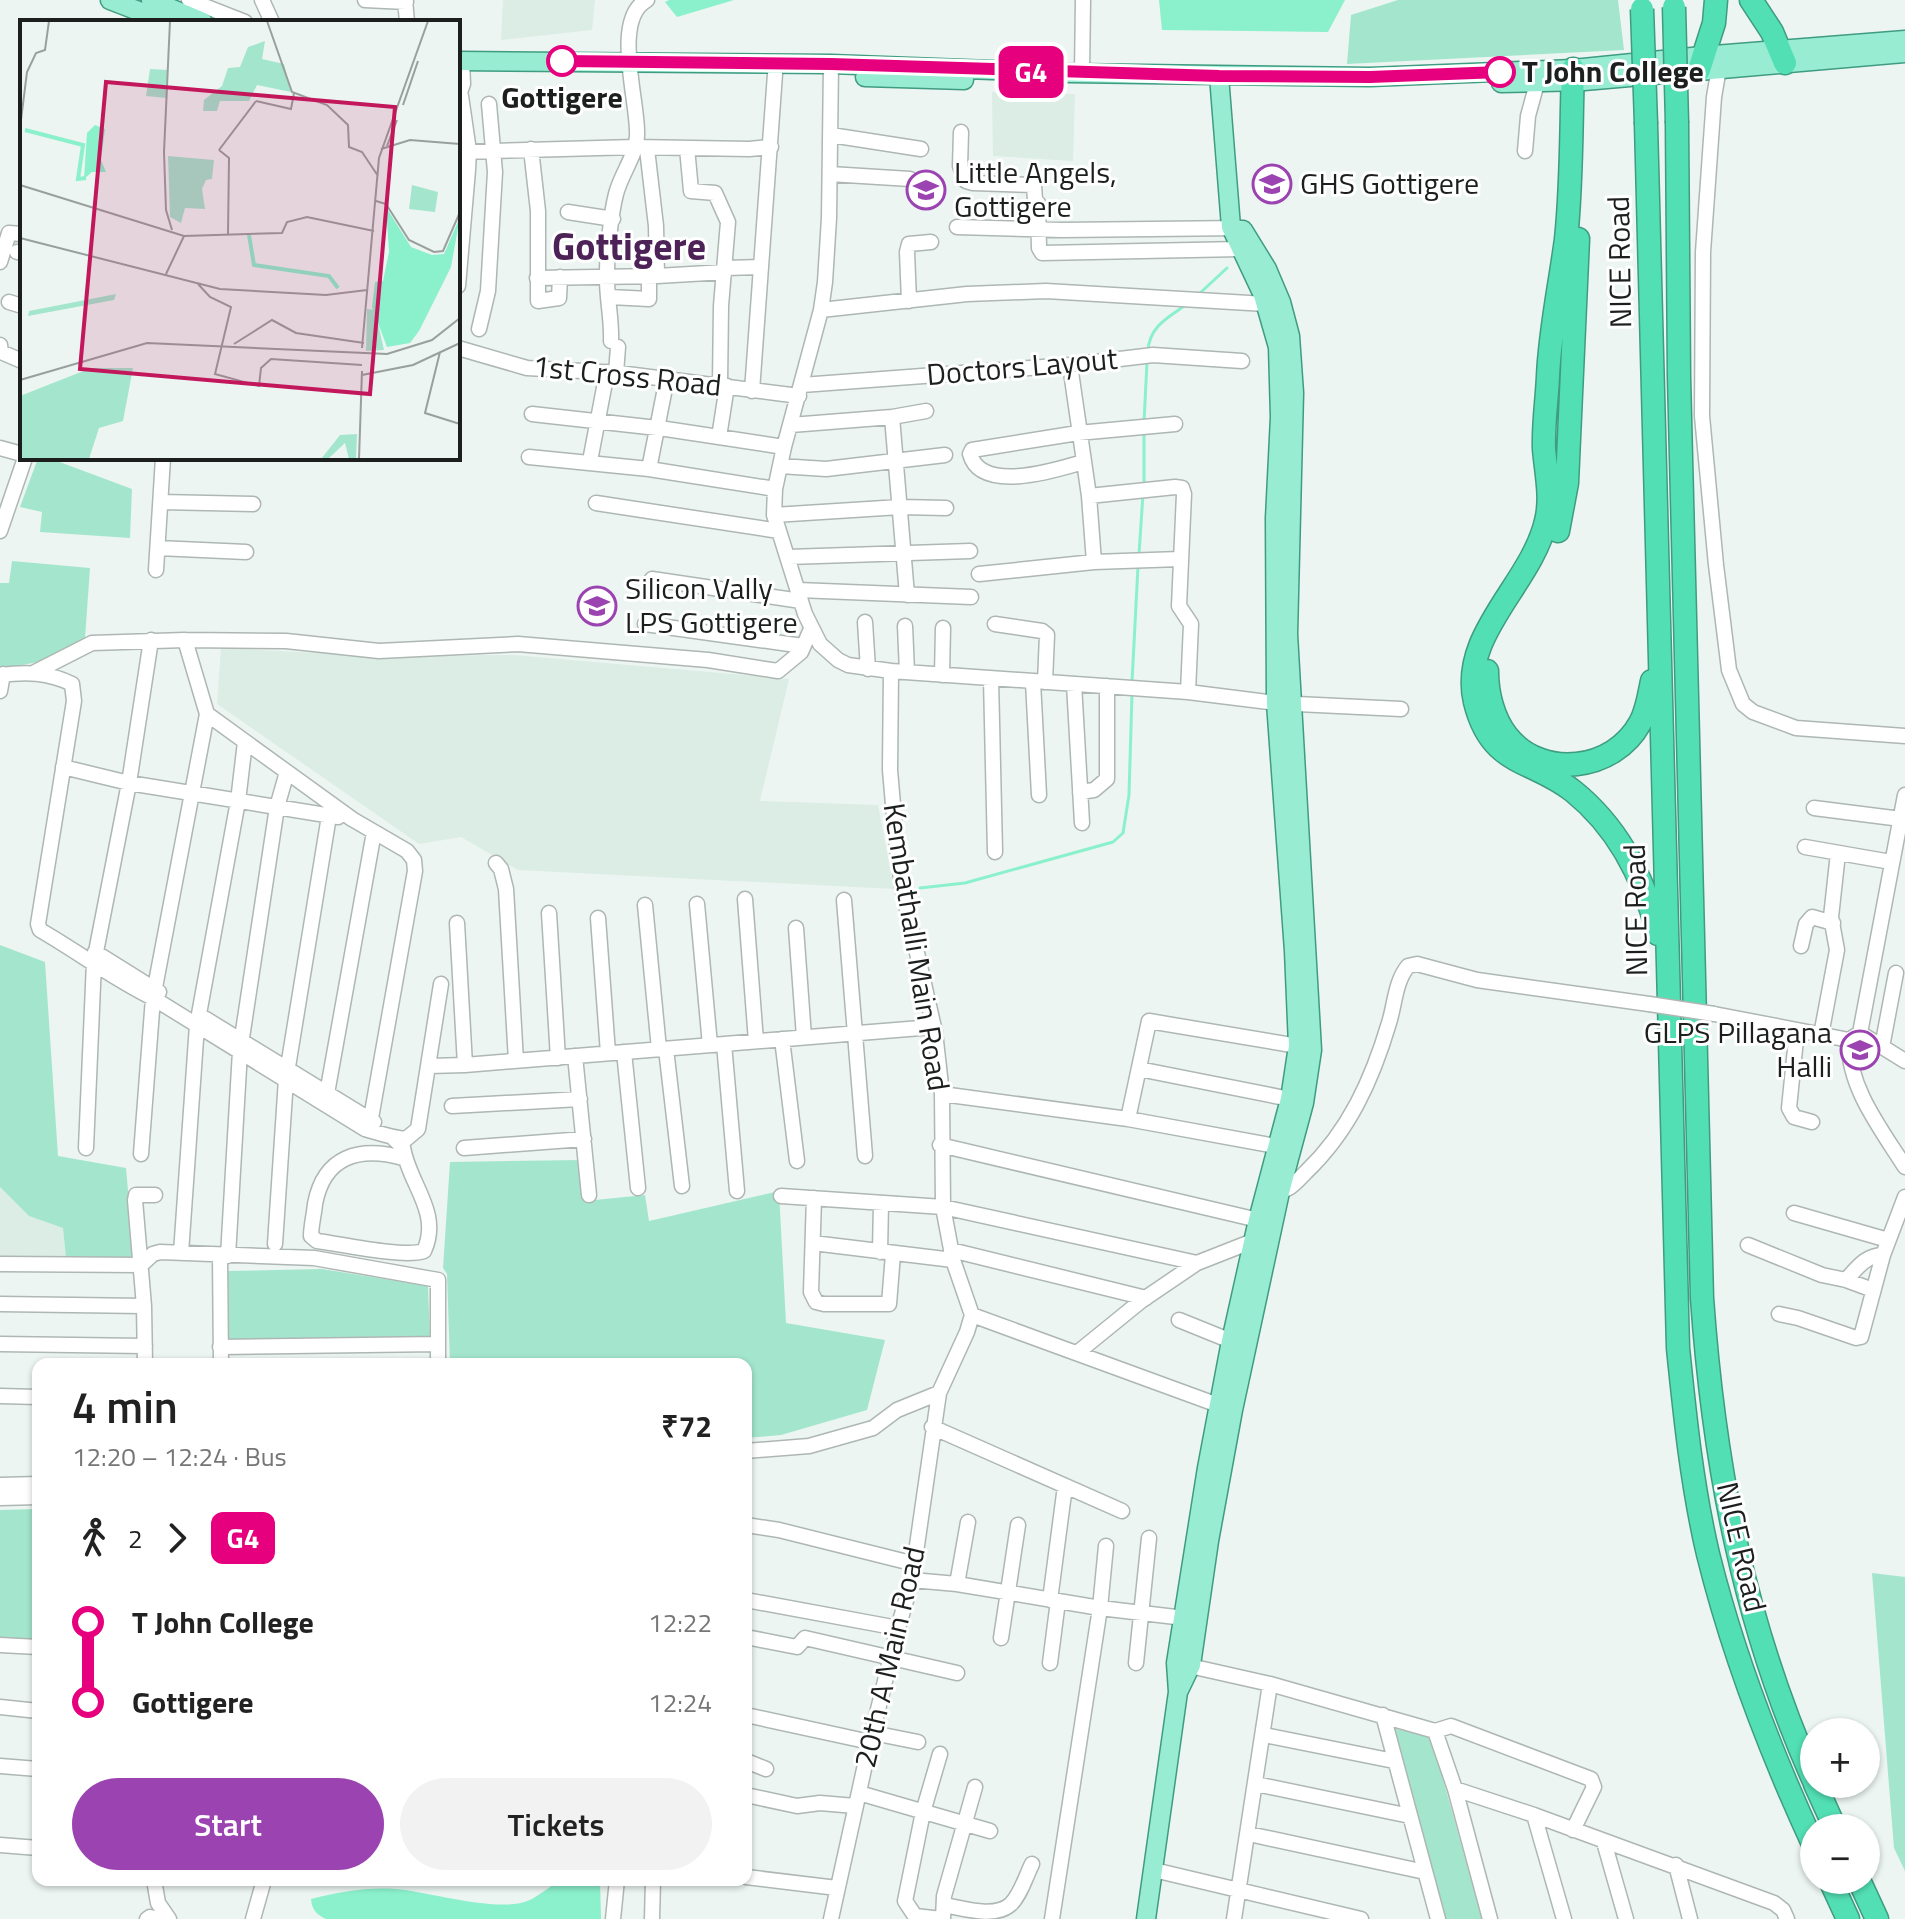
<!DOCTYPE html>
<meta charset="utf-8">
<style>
:root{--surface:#fff;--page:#f2f2f2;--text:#222;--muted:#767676;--accent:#9b44b1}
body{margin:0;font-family:"Titillium Web",sans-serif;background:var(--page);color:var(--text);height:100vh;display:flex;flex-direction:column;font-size:30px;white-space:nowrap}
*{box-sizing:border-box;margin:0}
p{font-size:26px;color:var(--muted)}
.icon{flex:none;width:44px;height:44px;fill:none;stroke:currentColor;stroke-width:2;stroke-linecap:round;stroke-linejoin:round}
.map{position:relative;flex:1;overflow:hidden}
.details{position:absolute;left:32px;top:1358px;width:720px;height:528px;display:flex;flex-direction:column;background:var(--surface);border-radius:16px;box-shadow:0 2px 6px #0004}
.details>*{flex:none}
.badge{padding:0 16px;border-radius:12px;font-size:28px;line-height:52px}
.fabs{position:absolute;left:1800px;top:1718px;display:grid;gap:16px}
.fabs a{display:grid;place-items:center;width:80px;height:80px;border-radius:50%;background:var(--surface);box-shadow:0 2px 6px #0004;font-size:40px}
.map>.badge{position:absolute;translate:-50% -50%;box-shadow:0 0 0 4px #fff}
.legs{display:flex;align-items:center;gap:12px;height:88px;padding:0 40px;font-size:26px}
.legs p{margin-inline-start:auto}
.headline{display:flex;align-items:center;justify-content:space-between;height:136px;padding:0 40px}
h1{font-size:44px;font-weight:600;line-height:60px}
.action{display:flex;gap:16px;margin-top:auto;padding:16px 40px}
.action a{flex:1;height:92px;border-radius:48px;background:var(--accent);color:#fff;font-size:32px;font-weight:600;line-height:92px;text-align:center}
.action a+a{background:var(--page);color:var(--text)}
ul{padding:0 40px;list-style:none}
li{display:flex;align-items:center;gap:28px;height:80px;font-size:30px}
li i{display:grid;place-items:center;width:12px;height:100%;margin:0 10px;background:currentColor}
li i::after{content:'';width:20px;height:20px;margin:-10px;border:6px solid;border-radius:50%;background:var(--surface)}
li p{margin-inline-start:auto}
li:first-child i{background:linear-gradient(#0000 50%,currentColor 0)}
li:last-child i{background:linear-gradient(currentColor 50%,#0000 0)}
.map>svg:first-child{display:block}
.built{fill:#dbede5}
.green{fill:#a4e6cd}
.water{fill:#8bf0cc}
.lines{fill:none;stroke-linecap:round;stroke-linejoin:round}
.stream{stroke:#8bf0cc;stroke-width:3}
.minor-casing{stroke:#aeb7b3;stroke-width:17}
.major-casing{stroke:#3f9c80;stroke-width:21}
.highway-casing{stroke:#3f9c80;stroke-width:25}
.minor{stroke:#fff;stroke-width:14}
.major{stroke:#97ecd2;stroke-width:18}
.highway{stroke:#52dfb4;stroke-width:22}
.minor-bridge-casing{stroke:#aeb7b3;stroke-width:17;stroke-linecap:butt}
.highway-bridge-casing{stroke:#3f9c80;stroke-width:25;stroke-linecap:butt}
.minor-bridge{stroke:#fff;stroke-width:14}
.highway-bridge{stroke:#52dfb4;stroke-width:22}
.line-1-casing{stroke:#fff;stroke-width:18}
.line-1{stroke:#e6007e;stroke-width:12}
.stop-1-dot{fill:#fff;stroke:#e6007e;stroke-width:4}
.labels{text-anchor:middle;stroke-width:6;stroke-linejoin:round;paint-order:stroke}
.stop-label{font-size:30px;font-weight:bold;fill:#1c1f1e;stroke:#fff;text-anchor:start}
.poi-label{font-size:30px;fill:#1c1f1e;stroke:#fff;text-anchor:start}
.street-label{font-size:30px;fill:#1c1f1e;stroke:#fff}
.district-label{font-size:38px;font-weight:bold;fill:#4c2257;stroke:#fff}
.inset-river{fill:none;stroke:#8bf0cc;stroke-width:4}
.inset-road{fill:none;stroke:#999f9d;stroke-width:2}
.view{fill:#c2185b;fill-opacity:0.15;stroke:#c2185b;stroke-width:4}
.inset-edge{fill:none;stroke:#1c1f1e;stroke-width:4}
</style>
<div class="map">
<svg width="1905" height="1919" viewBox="0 0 1905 1919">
<rect width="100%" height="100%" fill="#ecf5f2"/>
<path class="built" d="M503,0h92l-3,30 -91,10z
M992,92l83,2 -2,67 -80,-5z
M221,648l156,8 137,-1 275,24 -29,122 118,4 16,84 -376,-19 -57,-33 -42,7 -202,-140z
M0,1187l29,29 34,12 3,30 -66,-2z"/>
<path class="green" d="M1398,0h220l6,50 -277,14 4,-49z
M38,458h11l83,31 -2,49 -90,-6 2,-20 -22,-5z
M12,561l78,7 -5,70 -36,22 -49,9v-86h9z
M0,945l45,17 13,194 68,12 8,91 -68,-1 -3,-30 -34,-12 -29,-29z
M581,1160l4,41 60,-6 4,26 130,-30 7,132 99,17 -18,70 -86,25 -35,3v-74h-296l-3,-90 -4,-6 7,-106z
M322,1269l106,17 2,53 -201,3 -1,-71z
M38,1509v133l-38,-3v-129z
M1872,1573l33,4v294l-11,-23z
M1391,1728l40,8 51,183h-36z"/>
<path class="water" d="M669,0h65l-57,17 -12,-15z
M1159,0h186l-17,32 -166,-2z
M561,1880h39l1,39h-275c-10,-5 -14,-9 -15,-20 29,-7 55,-12 85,-10 35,3 104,25 134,11 10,-5 20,-14 31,-20z"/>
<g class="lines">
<path class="stream" d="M1199,294l28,-26
M1148,351c1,-25 21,-34 39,-47
M1144,422l3,-60
M1144,430v56
M1139,554l4,-60
M1132,682l6,-116
M920,888l45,-5 148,-41 10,-9 6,-38 3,-101"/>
<defs>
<path id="minor" d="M189,0l56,22
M262,0l10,22
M365,0l41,2
M405,0l2,22
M831,64l-2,154 -4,64 -4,28 -37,137 -9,42 -1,26 31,99 15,30 18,16 10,5 43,6 -1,99 6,69 6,48 33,145 7,62 1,113 10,53 19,55 -5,17 -28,61 -27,187 -14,48 -28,114 -39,177
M1719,68l-5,29 -11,155 -1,164 14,149 13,105 14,34 10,8 43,16 109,8
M1082,74l1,-74
M458,98l5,-14 -1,-23
M961,132l-1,34 6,15 7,2 61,2 1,15 3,3 1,45 3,5 199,-4
M831,135l90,14
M687,148l4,43 24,2 13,29 -7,84 -1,78
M531,149l7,62v90l21,-3 1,-21
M1525,151l3,-35 9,-33
M458,152l177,-5 114,2 22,-2
M830,174l80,5
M568,212l45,7
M957,227l105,3 179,-2
M17,252l5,1
M0,262l9,-29 13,1
M725,268l36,-1
M657,276l68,-4
M537,278l120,-2 -1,-50 -9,-77
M458,286l10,-116 1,-19 -8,-55
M610,297l39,2v-25
M909,301l-2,-49 2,-8 22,-2
M9,302l13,4
M821,310l146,-16 79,-3 220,13
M479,329l9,-38 7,-119 -6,-68
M611,341c1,-23 -5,-45 -4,-68 0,-20 4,-60 9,-79 5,-20 20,-38 21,-58 2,-33 -26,-117 10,-136
M0,345l1,7 21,9
M458,348l69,20 92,5 180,23
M1070,365l19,131 5,66 86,-3
M616,373l2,-26
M802,385l268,-20 83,-10 89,6
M752,391l23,-317
M532,414l134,15 118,18
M892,417l15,178
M791,425l101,-8 34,-6
M719,437l8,-51
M0,448l22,6
M529,457l120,12 126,20
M590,461l17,-89
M1083,462c-27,8 -102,32 -113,-8l2,-4 106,-17 97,-9
M780,466l46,3 119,-14
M649,469l18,-91
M161,502l92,2
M596,503l183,28
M774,515l126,-8 46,1
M0,531l25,-73
M158,548l88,4
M788,557l182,-6
M156,570l7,-112
M979,574l115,-12
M652,579l149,22
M798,590l173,7
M865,622l3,47
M645,624l158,22
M995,624l47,7 5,4 -2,47
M905,626l2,46
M185,640l101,1 93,10 139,-7 190,16 70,11 23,-19 10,-23
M891,671l297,21 3,-68 -12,-18 5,-112 -2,-6 -7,-1 -86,9
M35,672l57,-29 93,-3 22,74 145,105 55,32 7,9 1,11 -44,247 -6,11
M0,675c26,-3 48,-3 72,9l2,17 -36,223 2,6c38,22 74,49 113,68l212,131c14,4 27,9 41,10l12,-10 23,-145
M942,675l1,-47
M991,679l4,173
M1033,682l6,113
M1074,684l8,139
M0,691l3,-17
M1188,692l88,11 125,6
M63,767l66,16 209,34
M1080,792l14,-2 13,-11v-93
M1814,808l87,11
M1805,847l86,15
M496,863l5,6 5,20 10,172
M745,899l11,142
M844,900l21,256
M697,904l13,141
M645,905l14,144
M549,913l9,145
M598,918l10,135
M457,923l8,142
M796,928l8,109
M1801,946l5,-22 6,-7 21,6
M95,952l64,40
M1714,1014l135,26 11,-7 45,-238
M201,1016l173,106
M1797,1030l-8,78 5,9 18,5
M1860,1033l45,28
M1821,1035l16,-85 -6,-33 7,-64
M782,1039l15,122
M1849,1040c-2,46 32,89 56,127
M724,1044l13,147
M1882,1047l14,-74
M666,1049l16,137
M624,1052l14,136
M575,1056l14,139
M429,1066l36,-1 468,-38
M1139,1069l151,30
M942,1094l186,25 148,27
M326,1099l48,-267
M452,1106l128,-7
M1128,1119l21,-98 149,25
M394,1139l9,8c5,36 39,65 21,104 -21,7 -83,-7 -107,-10l-6,-5c0,-10 3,-21 4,-32 9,-48 44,-58 88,-46
M940,1145l318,75
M86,1148l8,-186 35,-179 22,-143
M464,1148l120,-9
M141,1154l12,-156 54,-284
M1276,1191c13,1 21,-10 30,-19 43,-41 66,-92 83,-149 6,-19 6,-41 19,-57l9,-2 60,16 172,24
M781,1196l162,11 254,56
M814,1198l-3,94 5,10 8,2h65l4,-50
M1794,1213l94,27
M813,1243l140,17
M275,1244l11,-165 43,-263
M1748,1245l74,30 24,5 27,10
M951,1250l195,48
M880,1252l1,-49
M181,1253l16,-228 41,-224 7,-59
M220,1256l1,108
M228,1256l12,-205 37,-244 10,-35
M0,1264l141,1 12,-11 7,-2 154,6 124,22v84
M1846,1280c11,-12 20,-25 37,-25
M0,1304l144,2
M1779,1314l19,4 58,20 5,-1 22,-82 22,-58
M972,1315l257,94
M1179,1320l52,21
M0,1344l145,2
M220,1347l218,-3
M1077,1353l64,-52 56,-38 56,-22
M145,1364l-1,-58 -9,-106 1,-5h19
M0,1396l38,1
M932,1427l190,84
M746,1451l63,-5 64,-18 24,-18 42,-17
M0,1485l38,-1
M0,1498l38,-1
M746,1525l33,5 136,34
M912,1580l45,4 143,24 84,10
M957,1584l11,-62
M746,1600l152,28
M1050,1600l15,-114
M746,1637l51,10 8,-9 152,35
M1001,1638l17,-113
M0,1645l38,2
M1050,1663l8,-62
M1136,1663l13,-125
M1181,1664l89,20 165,47 20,58 35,130
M0,1707l38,4
M746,1715l124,27
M1383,1715l55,204
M1435,1731l16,-5 140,53 3,8 -21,43
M873,1733l45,9
M1264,1735l130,26
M940,1754l-17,58 -18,89 10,15 27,3
M746,1761l20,8
M0,1766l38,3
M1256,1784l154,32
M1455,1789l79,26 240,88 9,7 4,9
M859,1793l131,38
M746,1795l51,11 23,-3 35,3
M1534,1815l30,104
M1249,1834l176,38
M1604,1842l22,77
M0,1845l38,3
M1676,1865l14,54
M1154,1870l207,49
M746,1877l91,11
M154,1880l4,23 11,16
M944,1905c18,3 51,14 67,-1 10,-10 15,-28 21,-40
M147,1919l3,-2 7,2
M253,1919l11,-39
M613,1919l4,-39
M652,1919l1,-39
M943,1919l1,-23 31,-109
M1052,1919l48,-311 6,-62
M1234,1919l36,-235"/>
<path id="major" d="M110,0l57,22
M151,0l52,22
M458,61l373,3 238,9 301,4 203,-8 129,-13 203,-16
M865,77l99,3
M1501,83l83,-2 321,-28
M1179,1690l12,-25 18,-124 24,-131 47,-218 24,-89 8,-53 -24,-416 6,-241 -4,-57 -9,-34 -14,-33 -24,-39
M1146,1919l32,-227 -2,-29 31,-195 24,-127 27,-121 32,-121 8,-53 -4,-95 -18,-248 -1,-185 5,-101 -2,-70 -15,-52 -32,-68 -12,-151"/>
<path id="highway" d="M1751,0l21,32 13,31
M1573,69c-2,56 -1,114 -7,170 -6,46 -16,91 -18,137 -1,24 -5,49 -4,73 2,24 8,49 2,72 -15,64 -87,113 -71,181 16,65 56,56 98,89 46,37 71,87 85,143
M1699,70l15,-47 2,-23
M1677,123l2,254 23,921c12,169 42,327 112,483
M1646,124l32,1224c7,69 14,138 30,206 25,101 62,197 106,292
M1558,531l9,-48 11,-244
M1487,671c0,22 6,47 20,65 35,44 107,35 133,-13 7,-12 9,-28 12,-42
M1815,1784l20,44
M1830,1880l18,39
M1859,1880l18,39"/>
</defs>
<use href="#minor" class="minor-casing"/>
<use href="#major" class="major-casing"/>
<use href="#highway" class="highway-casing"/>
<use href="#minor" class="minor"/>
<use href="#major" class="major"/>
<use href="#highway" class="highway"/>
<defs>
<path id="minor-bridge" d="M1649,1004l65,10"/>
<path id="highway-bridge" d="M1674,7l3,116
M1642,9l4,115"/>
</defs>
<use href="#minor-bridge" class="minor-bridge-casing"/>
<use href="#highway-bridge" class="highway-bridge-casing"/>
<use href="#minor-bridge" class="minor-bridge"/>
<use href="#highway-bridge" class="highway-bridge"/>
</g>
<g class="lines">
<defs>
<path id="line-1" d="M562,61l269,3 388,12 151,1 130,-5"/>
</defs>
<use href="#line-1" class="line-1-casing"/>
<use href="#line-1" class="line-1"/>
</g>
<defs>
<symbol id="school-ring" viewBox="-11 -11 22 22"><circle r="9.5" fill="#fff" stroke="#9b44b1" stroke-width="1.5"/><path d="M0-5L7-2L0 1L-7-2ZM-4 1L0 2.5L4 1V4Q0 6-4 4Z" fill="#9b44b1"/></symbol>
</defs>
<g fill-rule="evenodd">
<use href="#school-ring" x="1250" y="162" width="44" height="44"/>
<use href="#school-ring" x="904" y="168" width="44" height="44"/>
<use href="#school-ring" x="575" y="584" width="44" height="44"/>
<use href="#school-ring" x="1838" y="1028" width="44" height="44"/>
</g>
<g class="stop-1-dot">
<circle cx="562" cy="61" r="14"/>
<circle cx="1500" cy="72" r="14"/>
</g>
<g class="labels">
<g class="stop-label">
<text x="1522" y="82">T John College</text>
<text x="562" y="108" text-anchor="middle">Gottigere</text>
</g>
<g class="poi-label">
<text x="954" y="183">Little Angels,<tspan x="954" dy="34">Gottigere</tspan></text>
<text x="1300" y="194">GHS Gottigere</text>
<text x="625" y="599">Silicon Vally<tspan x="625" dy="34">LPS Gottigere</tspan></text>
<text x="1832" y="1043" text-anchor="end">GLPS Pillagana<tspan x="1832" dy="34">Halli</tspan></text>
</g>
<g class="street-label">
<text transform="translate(1620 262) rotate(-91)" y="10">NICE Road</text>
<text transform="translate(1022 367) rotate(-5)" y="10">Doctors Layout</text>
<text transform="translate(627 376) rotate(6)" y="10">1st Cross Road</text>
<text transform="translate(1636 910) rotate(-91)" y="10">NICE Road</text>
<text transform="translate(916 947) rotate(81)" y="10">Kembathalli Main Road</text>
<text transform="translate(1741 1547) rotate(77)" y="10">NICE Road</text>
<text transform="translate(890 1657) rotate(-77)" y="10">20th A Main Road</text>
</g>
<g class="district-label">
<text x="629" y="260">Gottigere</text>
</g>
</g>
<g transform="translate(20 20)">
<rect width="440" height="440" fill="#ecf5f2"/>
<path d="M245,21l-3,18 22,5 7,28 -34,-7 -8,16h-29l-3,10h-14l1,-11 18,-14 6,-18 12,-1 8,-20zM130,49l18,1 -2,28 -20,-2zM148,136l46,4 -2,19 -6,1 -4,9 3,20 -20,-1 -4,15 -11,-6zM392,165l26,7 -3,20 -26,-3zM96,274l-2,6 -86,16 1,-5zM347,289l8,1 9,40 -18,1zM71,348h42l-10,53 -24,7 -10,31h-69v-63zM337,414l-1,25h-7l-4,-16 -17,16h-7l19,-24z" fill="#a4e6cd"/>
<path d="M75,105l10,4 -4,31 5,12h-14l-8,7 3,-46zM366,187l25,40 21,8 12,-1 16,-37 -9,50 -32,64 -9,12 -23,4 -15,-40 3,-25 8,-1 6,-29z" fill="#8bf0cc"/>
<path class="inset-river" d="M5,110l58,15 -5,34 8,-1M229,215l5,30 75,11 9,12"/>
<path class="inset-road" d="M150,1l-6,131 2,58 6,20M247,1l25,71 35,13 21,20 1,22 13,5 16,24M236,81l35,8 3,-16M383,85l15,-44M0,108l7,-56 9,-19 9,-3 4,-29M367,126l10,-26M361,129l29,-9 50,4M199,130l10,8 -1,76M199,130l37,-49M0,165l164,51 98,-3 5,-11 20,-5 67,14M356,181l10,3 23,36 25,12 9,-1 17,-39M0,218l200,51 106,6 41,-5M146,254l18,-38M178,264l12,13 21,10 -16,67 44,12 2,-18 10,-9 91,6M214,324l38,-24 24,13 68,10M342,328l17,-190 49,-137M420,332l-15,61 35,11M342,355l51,-10 47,-22M0,360l127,-37 240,11 45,-14 28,-22M339,439l3,-88"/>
<path class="view" d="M86,62l289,25 -25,287 -290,-25z"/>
<rect width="440" height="440" class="inset-edge"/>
</g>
</svg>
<div class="fabs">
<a>+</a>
<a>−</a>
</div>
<b class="badge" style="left:1031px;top:72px;background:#e6007e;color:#fff">G4</b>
<section class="details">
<div class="headline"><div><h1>4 min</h1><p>12:20 – 12:24 · Bus</p></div><b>₹72</b></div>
<div class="legs"><svg class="icon" aria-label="walk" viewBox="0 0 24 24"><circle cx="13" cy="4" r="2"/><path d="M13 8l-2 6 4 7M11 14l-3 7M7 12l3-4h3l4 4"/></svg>2<svg class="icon" aria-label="forward" viewBox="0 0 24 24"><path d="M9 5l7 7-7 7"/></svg><b class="badge" style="background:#e6007e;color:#fff">G4</b></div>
<ul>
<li><i style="color:#e6007e"></i><b>T John College</b><p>12:22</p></li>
<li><i style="color:#e6007e"></i><b>Gottigere</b><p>12:24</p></li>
</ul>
<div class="action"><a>Start</a><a>Tickets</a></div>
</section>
</div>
